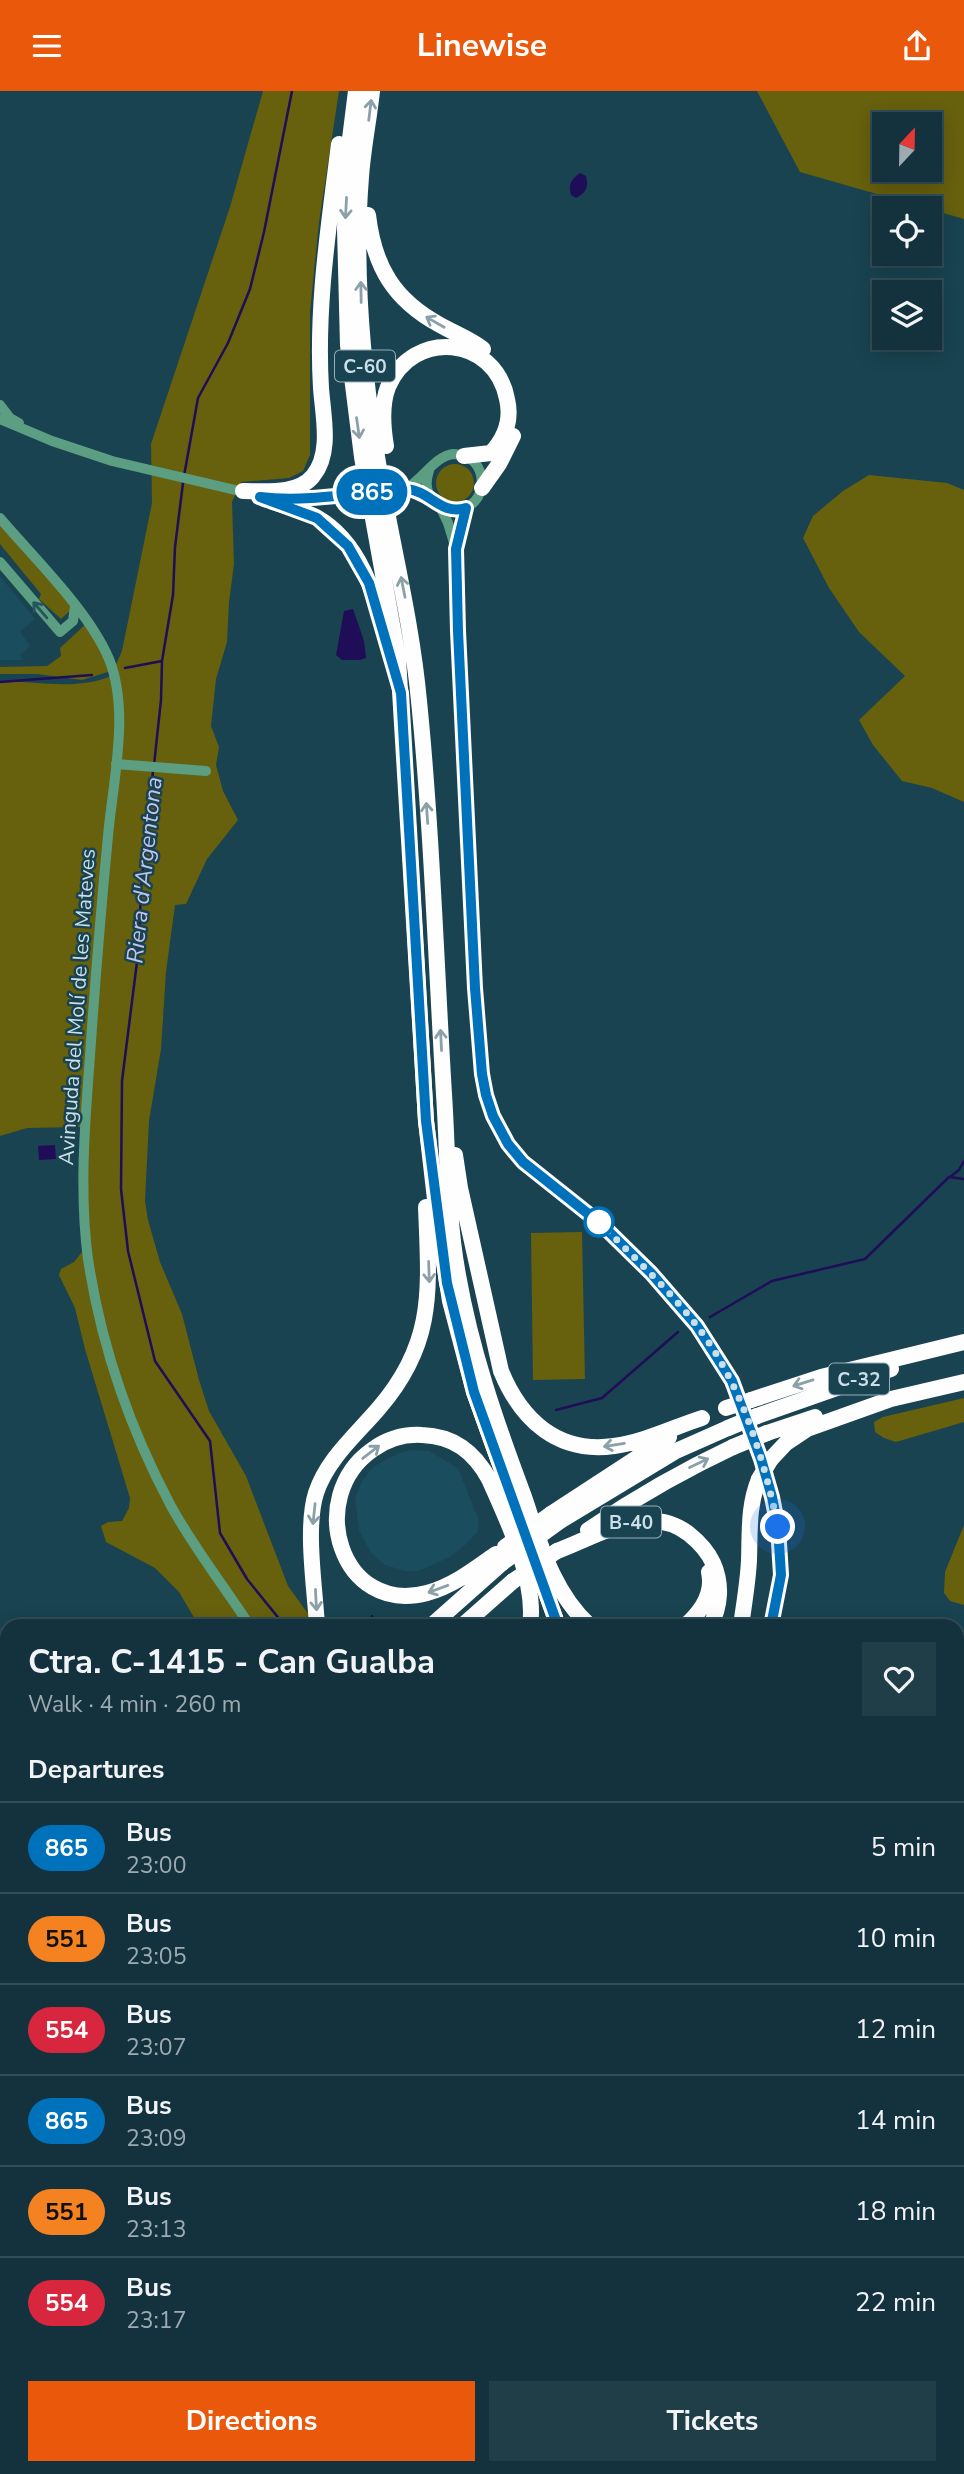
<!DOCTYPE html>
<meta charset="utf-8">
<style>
:root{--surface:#13323d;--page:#203e48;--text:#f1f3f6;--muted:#9daab0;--line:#324d57;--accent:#ea580c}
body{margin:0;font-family:"Nunito Sans",sans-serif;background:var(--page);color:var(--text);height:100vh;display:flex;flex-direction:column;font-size:26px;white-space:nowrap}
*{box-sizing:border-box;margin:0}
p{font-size:23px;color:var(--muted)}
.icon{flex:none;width:38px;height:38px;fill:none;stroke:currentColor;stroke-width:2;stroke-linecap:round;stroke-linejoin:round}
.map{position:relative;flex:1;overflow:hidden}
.panel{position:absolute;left:0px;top:1528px;width:964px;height:856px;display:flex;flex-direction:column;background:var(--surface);border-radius:21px 21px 0 0;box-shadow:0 4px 18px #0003,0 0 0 2px var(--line)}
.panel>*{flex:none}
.badge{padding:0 14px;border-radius:23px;font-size:24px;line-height:46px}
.needle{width:46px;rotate:22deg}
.fabs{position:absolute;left:872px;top:21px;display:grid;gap:14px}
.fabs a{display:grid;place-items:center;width:70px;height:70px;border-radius:0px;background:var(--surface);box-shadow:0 4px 18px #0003,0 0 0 2px var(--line);font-size:35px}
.you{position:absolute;width:35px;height:35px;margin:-18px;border:5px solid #fff;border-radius:50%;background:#1a73e8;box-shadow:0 0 0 10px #1a73e833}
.map>.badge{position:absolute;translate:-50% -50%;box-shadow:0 0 0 4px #fff}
h2{padding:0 28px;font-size:26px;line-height:63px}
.round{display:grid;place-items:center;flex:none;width:74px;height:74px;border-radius:0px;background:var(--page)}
.head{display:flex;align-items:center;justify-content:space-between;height:119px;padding:0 28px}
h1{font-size:33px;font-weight:700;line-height:52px}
.action{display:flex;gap:14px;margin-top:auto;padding:14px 28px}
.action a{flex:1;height:80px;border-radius:0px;background:var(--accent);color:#fff;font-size:28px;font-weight:700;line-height:80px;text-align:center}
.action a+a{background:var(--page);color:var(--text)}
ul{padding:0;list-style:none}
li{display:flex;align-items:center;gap:21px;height:91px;padding:0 28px;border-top:2px solid var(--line)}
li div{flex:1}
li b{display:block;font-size:26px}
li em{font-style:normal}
li .badge{min-width:77px;font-weight:700;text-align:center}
header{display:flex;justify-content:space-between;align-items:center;height:91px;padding:0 28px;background:var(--accent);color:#fff;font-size:32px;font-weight:700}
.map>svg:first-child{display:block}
.built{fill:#1a4e5f}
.green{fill:#67600d;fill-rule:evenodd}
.water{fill:#1f0d57}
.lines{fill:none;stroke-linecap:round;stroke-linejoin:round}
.stream{stroke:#1f0d57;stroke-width:2.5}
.minor{stroke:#5b9e81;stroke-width:10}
.major{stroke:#67ffc3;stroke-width:14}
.highway{stroke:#fefefe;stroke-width:16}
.minor-bridge{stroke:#5b9e81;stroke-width:10}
.highway-bridge{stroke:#fefefe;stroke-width:16}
.oneway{stroke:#8ca0a8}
.oneway2{stroke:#26555b}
.line-casing{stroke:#fff;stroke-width:16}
.line{stroke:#0072bc;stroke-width:10}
.walk{stroke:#cadfe8;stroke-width:7;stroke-dasharray:0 12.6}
.stop-dot{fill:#fff;stroke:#0072bc;stroke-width:3.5}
.labels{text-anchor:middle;stroke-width:5;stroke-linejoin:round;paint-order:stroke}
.shield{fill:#194351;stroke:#95b0bb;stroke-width:2}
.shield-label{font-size:19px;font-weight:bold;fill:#cadfe8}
.street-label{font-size:21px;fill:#cadfe8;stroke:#194351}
.water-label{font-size:23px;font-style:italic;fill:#c2c3ef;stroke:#194351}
</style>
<header><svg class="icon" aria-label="menu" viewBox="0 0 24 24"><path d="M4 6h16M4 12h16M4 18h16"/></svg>Linewise<svg class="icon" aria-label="share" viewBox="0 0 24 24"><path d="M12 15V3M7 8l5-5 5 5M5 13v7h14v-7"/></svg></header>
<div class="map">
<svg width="964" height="2383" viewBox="0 0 964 2383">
<rect width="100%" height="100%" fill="#194351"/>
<path class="built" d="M0,485l35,43 -15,13 10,14 -10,9 3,5h-23z
M412,1359l17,1 29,17 21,53 -1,10 -13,14 -15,12 -32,14h-13l-20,-6 -14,-12 -12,-23 -4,-32 8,-18 10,-13 26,-14z
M428,2376v7h-248l-1,-6z"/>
<path class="green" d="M263,0h76l-20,131 -9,90v143l-7,16 -14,7 -48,4 -9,20 2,62 -5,38 -2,40 -11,37 -5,47 8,21 -3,18 7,26 15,29 -31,39 -21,45 -11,1 -9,67 -5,77 -12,72 -4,80 3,19 12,42 22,52 17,66 10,31 37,65 42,110 29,40h-118l-20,-34 -24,-24 -49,-26 -5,-16 7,-4 14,-1 7,-13 1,-10 -45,-149 -10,-41 -16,-33 2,-6 13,-7 8,-10 -2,-125 -53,1 -27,8v-455c37,0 76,10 111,-5l11,-25 30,-148 -1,-59 79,-237z
M757,0h207v128l-164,-47zM884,33h45v46h-45z
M436 392a19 19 0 1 1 38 0a19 19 0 1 1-38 0Z
M869,384l78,8 17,7v312l-32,-14 -30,-7 -29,-36 -14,-25 46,-44 -46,-44 -30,-44 -26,-50 10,-22 30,-25z
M0,431l73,86 -12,11 -22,-20 2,-5 -41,-50z
M87,532l24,48 -29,9 -45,-6h-37v-7l47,-1 14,-10 -1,-8z
M582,1141l3,147 -52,1 -2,-147z
M964,1307v24l-68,20 -12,-4 -9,-6 -1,-10 9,-5z
M964,1434v80l-14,-4 -6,-8 1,-21z
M957,1673h7v303h-7z
M957,2071l7,1v36l-7,5z
M428,2377h105v6h-105z
M554,2377h93l1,6h-94z
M667,2377l134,-1v1l-1,6h-133z"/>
<path class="water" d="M580,82l6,3c3,11 0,17 -10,22l-5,-3c-3,-10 0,-16 9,-22z
M353,518l11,32 2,17 -6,2h-18l-6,-5 8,-44z
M55,1054l1,14 -17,1 -1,-14z"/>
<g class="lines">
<path class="stream" d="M184,385l14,-78 30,-55 22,-54 14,-57 28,-141
M125,577l37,-7
M0,591l92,-7
M154,674l7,-65 1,-39 11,-66 2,-48 8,-64
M153,680l-12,117 -2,58 -17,135 -1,108 7,62 27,110 55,80 10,92 27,46 38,47
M950,1086l9,-7 5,-9
M710,1226l62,-36 93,-22 84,-82 15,2
M556,1319l46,-12 76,-66
M367,1535l5,-10
M474,2376v7"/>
<path class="minor" d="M0,314l10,13 9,5
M0,328l52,22 60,20 136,32
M406,398c18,-11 30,-34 48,-35 37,0 37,56 0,56 -7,0 -14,-3 -20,-8 -8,-9 -9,-20 -5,-31
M278,408l76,-5
M440,415l8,17 7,23
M466,417l-11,41 20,439c3,53 3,108 32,154 22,36 66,55 96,84 40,38 83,78 113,126 15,24 24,50 34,77 22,61 46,134 21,197
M0,427c34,40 89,93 109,141 21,52 4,122 -1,177 -7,73 -13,147 -18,220 -5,66 -11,136 -2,203 13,86 42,170 83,247 23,42 53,80 79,120
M0,471l60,70 13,-11 2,-15
M116,673l90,7
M957,2143l7,-7
M957,2321l7,7
M957,2368l7,2
M305,2376l1,7
M398,2376v7
M427,2376v7
M852,2376l1,7
M906,2376l6,7
M943,2383l6,-7"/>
<path class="major" d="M544,2376v7"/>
<path class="highway" d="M356,0l-7,56 -4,81 3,117 14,112 36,201 28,463 12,104 12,76 24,91 84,234
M372,0c-3,29 -9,57 -11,86 -7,86 1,182 14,267 13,86 36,170 44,257 13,130 17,262 25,393 4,61 3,121 14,181 13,75 38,147 65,219 16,46 29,98 67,132
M368,124c6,52 26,85 72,110 14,8 30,14 43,24
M386,355c-3,-18 -5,-41 2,-59 25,-59 107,-51 119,12 5,21 -2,39 -16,54l-27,3
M482,397l17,-24 14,-28
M243,400c22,0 55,4 70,-15 19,-23 10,-60 8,-88 -5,-82 8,-163 18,-244
M259,406c19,8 39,11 57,20 45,25 59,79 71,125
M455,1064l5,33 41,183c20,49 57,83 113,75 30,-4 60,-19 88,-28
M751,1309l70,-23 143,-35
M757,1325l134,-47
M767,1342l48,-16
M771,1368l15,-16 21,-14 84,-30 73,-17
M551,1423l118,-77
M560,1430l116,-70 52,-23
M588,1439c47,-32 94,-59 145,-83
M557,1460c41,-15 91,-49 132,-17 10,8 19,18 24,29 9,20 8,43 -3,63
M496,1463c-21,15 -43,32 -69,39 -87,23 -122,-96 -55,-143 15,-11 32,-16 50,-15 32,1 52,17 67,44 18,40 48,103 41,147
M317,1535c-2,-38 -12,-98 -1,-133 11,-34 41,-59 63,-85 57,-66 50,-120 47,-201
M431,1535l71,-63
M462,1535l51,-45
M685,1535c16,-14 29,-32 24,-54
M741,1535c3,-22 7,-44 8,-66 1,-29 -1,-54 10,-81
M130,2376l1,7
M151,2376l1,7"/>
<path class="minor-bridge" d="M354,403l46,-5"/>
<path class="highway-bridge" d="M726,1317l25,-8
M728,1337l29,-12
M733,1356l34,-14
M759,1388l12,-20
M505,1456l46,-33
M502,1472l58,-42
M513,1490l44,-30"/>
</g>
<defs><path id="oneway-shaft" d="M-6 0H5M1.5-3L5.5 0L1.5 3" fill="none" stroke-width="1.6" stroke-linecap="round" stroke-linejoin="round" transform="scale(1.75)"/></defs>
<g class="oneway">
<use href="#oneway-shaft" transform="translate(370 19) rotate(-83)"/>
<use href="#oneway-shaft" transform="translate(346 117) rotate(93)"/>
<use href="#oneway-shaft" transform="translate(361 201) rotate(-91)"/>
<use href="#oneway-shaft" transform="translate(435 231) rotate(-150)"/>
<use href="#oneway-shaft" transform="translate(358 337) rotate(82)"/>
<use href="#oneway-shaft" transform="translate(403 496) rotate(-101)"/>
<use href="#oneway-shaft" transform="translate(427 722) rotate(-94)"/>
<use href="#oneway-shaft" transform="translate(441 949) rotate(-93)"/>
<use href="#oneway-shaft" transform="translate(429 1181) rotate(88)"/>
<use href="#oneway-shaft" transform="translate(803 1292) rotate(163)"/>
<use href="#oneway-shaft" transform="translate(614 1354) rotate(171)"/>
<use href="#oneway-shaft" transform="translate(371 1361) rotate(-38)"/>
<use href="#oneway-shaft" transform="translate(699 1372) rotate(-26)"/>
<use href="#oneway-shaft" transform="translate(314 1423) rotate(96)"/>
<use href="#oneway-shaft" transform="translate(438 1498) rotate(160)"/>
<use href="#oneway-shaft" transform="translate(316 1509) rotate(87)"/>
</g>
<use class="oneway2" href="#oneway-shaft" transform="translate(40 519) rotate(-131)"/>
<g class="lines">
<defs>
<path id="line" d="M558,1535l-84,-234 -27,-109 -21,-162 -25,-428 -32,-110 -21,-37 -31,-28 -57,-21c33,4 69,0 103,-4 14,-1 30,-6 44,-4 23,2 34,27 59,19l-10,41 2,82 17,357 7,86 4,21 7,21 15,28 15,18 78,62 50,49 46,53 35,55 29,78 11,38 6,30 3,48 -10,51"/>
</defs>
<use href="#line" class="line-casing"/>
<use href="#line" class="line"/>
<path class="walk" d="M599,1131c33,34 69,66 98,104 44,57 67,132 81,201"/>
</g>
<circle class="stop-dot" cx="599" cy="1131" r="14"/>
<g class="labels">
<g class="shield">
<rect x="335" y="259.5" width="60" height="31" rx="5"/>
<rect x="829" y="1272.5" width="60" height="31" rx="5"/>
<rect x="601" y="1415.5" width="60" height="31" rx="5"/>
</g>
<g class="shield-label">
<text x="365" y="282">C-60</text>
<text x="859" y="1295">C-32</text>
<text x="631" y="1438">B-40</text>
</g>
<g class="street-label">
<text transform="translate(77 916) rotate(-86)" y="7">Avinguda del Molí de les Mateves</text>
</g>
<g class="water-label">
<text transform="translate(144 779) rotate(-84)" y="8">Riera d'Argentona</text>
</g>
</g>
</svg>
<div class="fabs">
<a><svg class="needle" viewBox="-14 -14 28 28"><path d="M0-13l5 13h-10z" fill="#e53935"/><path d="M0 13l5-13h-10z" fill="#9daab0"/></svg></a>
<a><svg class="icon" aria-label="locate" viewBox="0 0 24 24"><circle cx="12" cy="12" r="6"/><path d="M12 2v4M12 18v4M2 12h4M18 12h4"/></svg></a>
<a><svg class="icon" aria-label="layers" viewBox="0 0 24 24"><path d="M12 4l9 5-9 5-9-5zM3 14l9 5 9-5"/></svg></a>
</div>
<div class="you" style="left:778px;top:1436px"></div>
<b class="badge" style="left:372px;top:401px;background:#0072bc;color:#fff">865</b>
<section class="panel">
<div class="head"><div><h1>Ctra. C-1415 - Can Gualba</h1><p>Walk · 4 min · 260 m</p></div><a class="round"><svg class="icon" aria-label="heart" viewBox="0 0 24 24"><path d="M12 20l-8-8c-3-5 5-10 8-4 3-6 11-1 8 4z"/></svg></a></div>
<h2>Departures</h2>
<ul>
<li><span class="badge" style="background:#0072bc;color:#fff">865</span><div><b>Bus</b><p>23:00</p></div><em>5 min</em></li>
<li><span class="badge" style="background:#f58220;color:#111">551</span><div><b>Bus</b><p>23:05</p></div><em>10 min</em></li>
<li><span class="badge" style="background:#d7263d;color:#fff">554</span><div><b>Bus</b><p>23:07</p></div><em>12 min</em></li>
<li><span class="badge" style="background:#0072bc;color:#fff">865</span><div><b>Bus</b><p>23:09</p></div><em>14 min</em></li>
<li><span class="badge" style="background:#f58220;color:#111">551</span><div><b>Bus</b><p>23:13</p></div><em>18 min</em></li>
<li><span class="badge" style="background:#d7263d;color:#fff">554</span><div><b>Bus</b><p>23:17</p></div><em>22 min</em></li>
</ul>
<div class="action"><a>Directions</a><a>Tickets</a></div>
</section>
</div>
